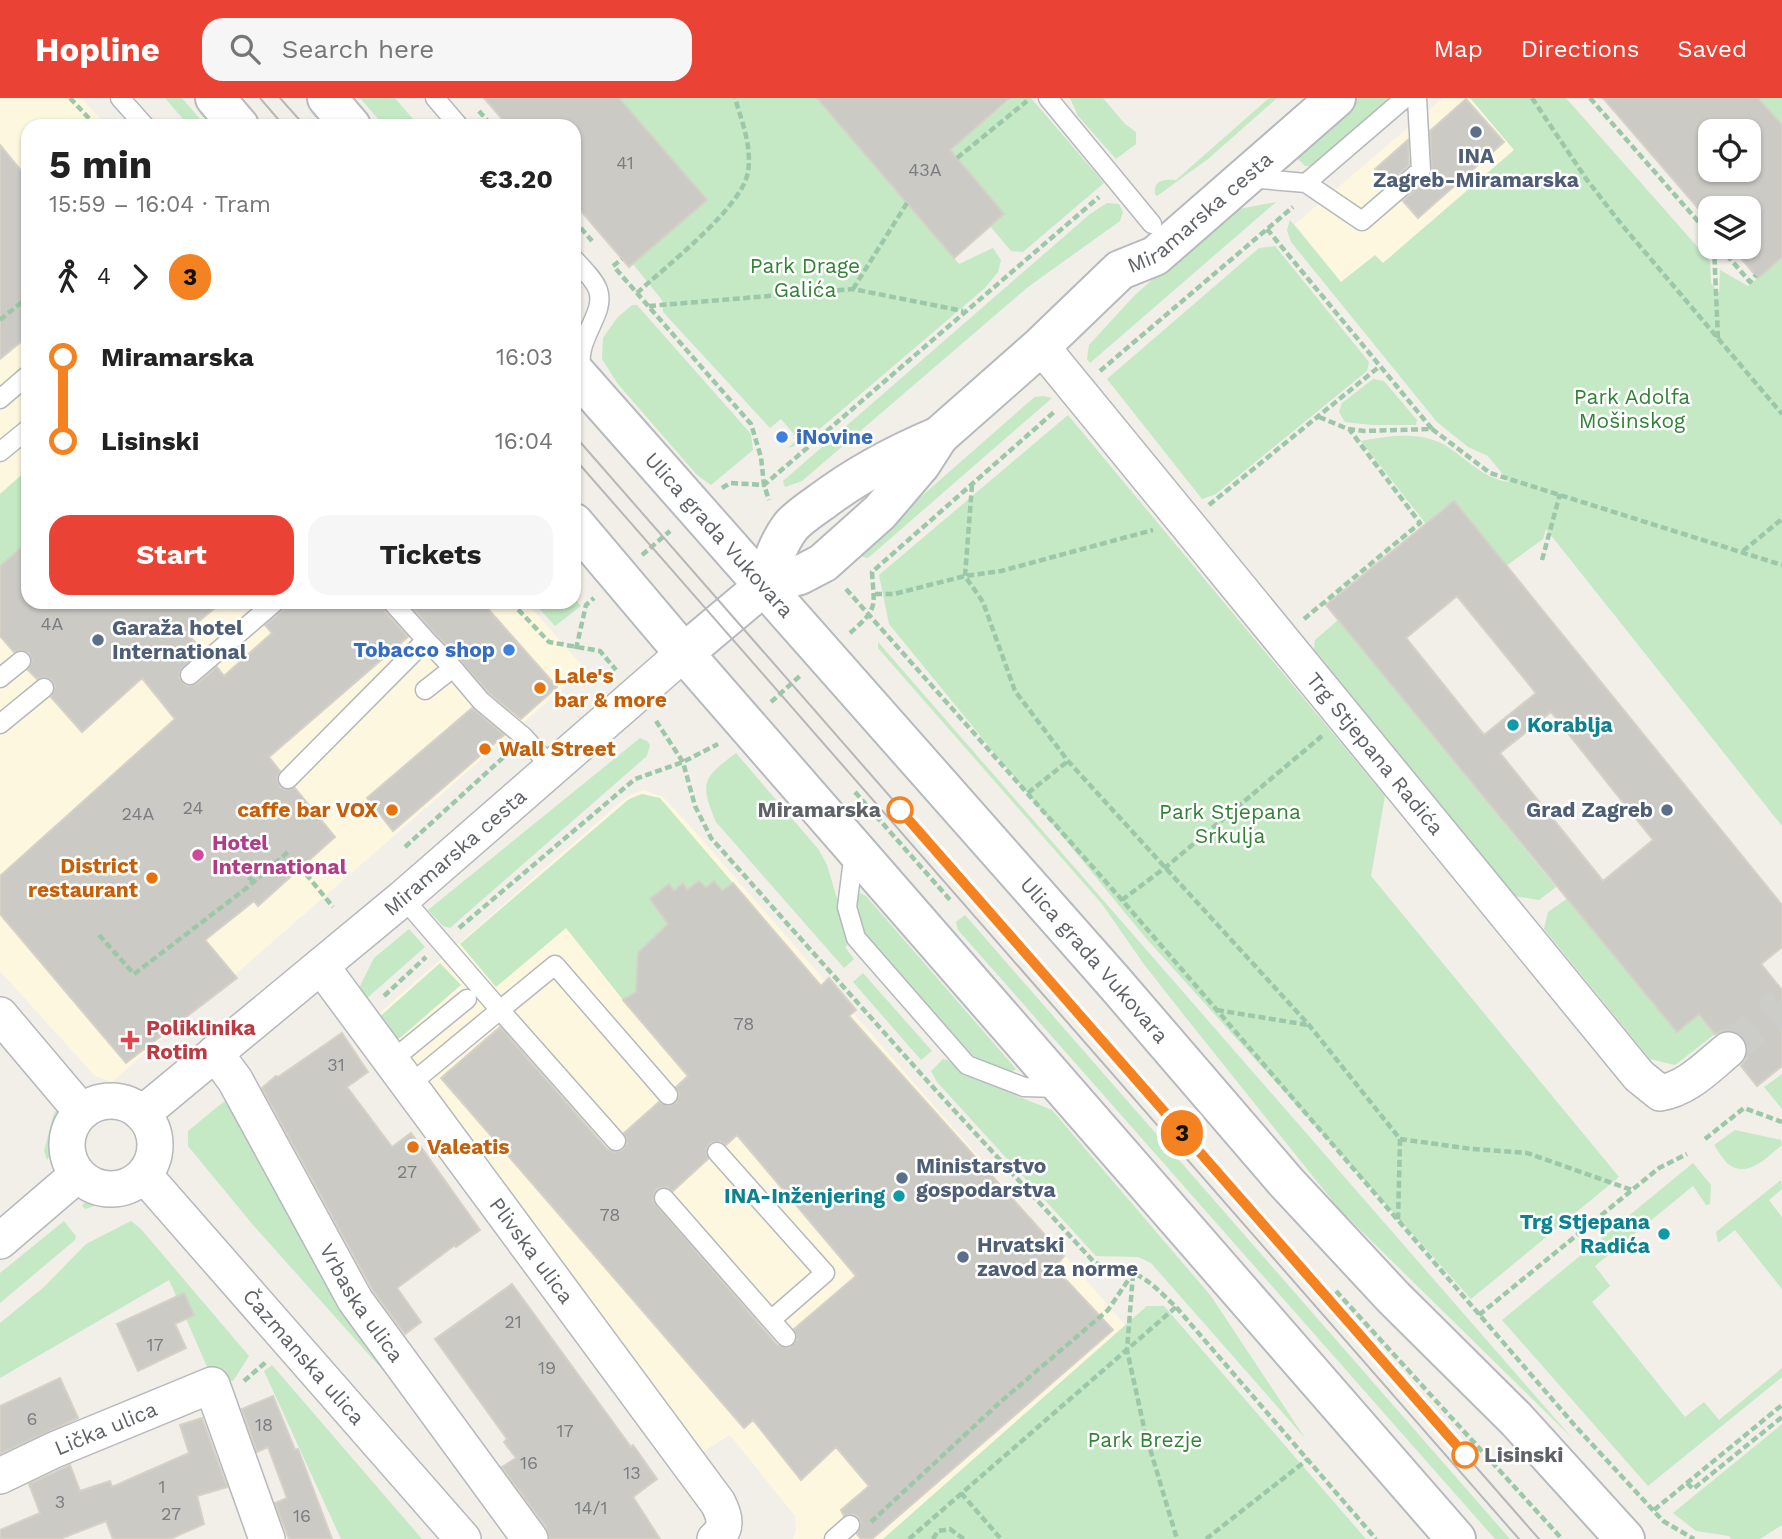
<!DOCTYPE html>
<meta charset="utf-8">
<style>
:root{--surface:#fff;--page:#f6f6f6;--text:#222;--muted:#767676;--accent:#ea4335}
body{margin:0;font-family:"Work Sans",sans-serif;background:var(--page);color:var(--text);height:100vh;display:flex;flex-direction:column;font-size:26px;white-space:nowrap}
*{box-sizing:border-box;margin:0}
p{font-size:23px;color:var(--muted)}
.icon{flex:none;width:38px;height:38px;fill:none;stroke:currentColor;stroke-width:2;stroke-linecap:round;stroke-linejoin:round}
.map{position:relative;flex:1;overflow:hidden}
.details{position:absolute;left:21px;top:21px;width:560px;height:490px;display:flex;flex-direction:column;background:var(--surface);border-radius:21px;box-shadow:0 2px 5px #0004}
.details>*{flex:none}
.badge{padding:0 14px;border-radius:23px;font-size:24px;line-height:46px}
.tools{position:absolute;left:1698px;top:21px;display:grid;gap:14px}
.tools a{display:grid;place-items:center;width:63px;height:63px;border-radius:14px;background:var(--surface);box-shadow:0 2px 5px #0004;font-size:35px}
.map>.badge{position:absolute;translate:-50% -50%;box-shadow:0 0 0 4px #fff}
.legs{display:flex;align-items:center;gap:10px;height:77px;padding:0 28px;font-size:23px}
.legs p{margin-inline-start:auto}
.headline{display:flex;align-items:center;justify-content:space-between;height:119px;padding:0 28px}
h1{font-size:38px;font-weight:700;line-height:52px}
.button{display:flex;gap:14px;margin-top:auto;padding:14px 28px}
.button a{flex:1;height:80px;border-radius:21px;background:var(--accent);color:#fff;font-size:28px;font-weight:700;line-height:80px;text-align:center}
.button a+a{background:var(--page);color:var(--text)}
ul{padding:0 28px;list-style:none}
li{display:flex;align-items:center;gap:24px;height:84px;font-size:26px}
li i{display:grid;place-items:center;width:10px;height:100%;margin:0 9px;background:currentColor}
li i::after{content:'';width:18px;height:18px;margin:-9px;border:5px solid;border-radius:50%;background:var(--surface)}
li p{margin-inline-start:auto}
li:first-child i{background:linear-gradient(#0000 50%,currentColor 0)}
li:last-child i{background:linear-gradient(currentColor 50%,#0000 0)}
header{display:flex;align-items:center;gap:42px;box-sizing:border-box;height:98px;padding:0 35px;background:var(--accent);color:#fff}
header strong{font-size:33px}
nav{display:flex;gap:38px;margin-inline-start:auto;font-size:24px}
.search{width:490px;height:63px;background:var(--page);display:flex;align-items:center;gap:18px;box-sizing:border-box;padding:0 24px;border-radius:21px;color:var(--muted);font-size:26px}
.map>svg:first-child{display:block}
.commercial{fill:#fef7e0}
.green{fill:#c5e8c5}
.building{fill:#cccac5;stroke:#d6d1c6;stroke-width:2;fill-rule:evenodd}
.lines{fill:none;stroke-linecap:round;stroke-linejoin:round}
.street-tunnel{stroke:#ccccc8;stroke-width:35;stroke-dasharray:35 18;stroke-linecap:butt}
.lane-casing{stroke:#b5b8bc;stroke-width:21}
.street-casing{stroke:#b5b8bc;stroke-width:38}
.secondary-casing{stroke:#b6babf;stroke-width:42}
.path{stroke:#9cc7a9;stroke-width:4.5;stroke-dasharray:7 3.5;stroke-linecap:butt}
.lane{stroke:#fff;stroke-width:18}
.street{stroke:#fff;stroke-width:35}
.secondary{stroke:#fff;stroke-width:38}
.tram{stroke:#b6b7b8;stroke-width:2}
.line-1-casing{stroke:#fff;stroke-width:16}
.line-1{stroke:#f58220;stroke-width:10}
.service-dot{fill:#5c6f8a;stroke:#fff;stroke-width:2.5}
.shop-dot{fill:#3f7fe0;stroke:#fff;stroke-width:2.5}
.food-dot{fill:#e8710a;stroke:#fff;stroke-width:2.5}
.culture-dot{fill:#0f9aa8;stroke:#fff;stroke-width:2.5}
.stop-1-dot{fill:#fff;stroke:#f58220;stroke-width:3.5}
.hotel-dot{fill:#d1479c;stroke:#fff;stroke-width:2.5}
.health-dot{fill:#e0444e;stroke:#fff;stroke-width:2.5}
.labels{text-anchor:middle;stroke-width:5;stroke-linejoin:round;paint-order:stroke}
.number-label{font-size:18px;fill:#7a7d7f}
.service-label{font-size:21px;font-weight:bold;fill:#4e5e75;stroke:#fff;text-anchor:start}
.street-label{font-size:21px;fill:#5f6368;stroke:#fff}
.park-label{font-size:21px;fill:#348238;stroke:#fff}
.shop-label{font-size:21px;font-weight:bold;fill:#366cbe;stroke:#fff;text-anchor:start}
.food-label{font-size:21px;font-weight:bold;fill:#c56008;stroke:#fff;text-anchor:start}
.culture-label{font-size:21px;font-weight:bold;fill:#0d838f;stroke:#fff;text-anchor:end}
.stop-label{font-size:21px;font-weight:bold;fill:#5f6368;stroke:#fff;text-anchor:end}
.hotel-label{font-size:21px;font-weight:bold;fill:#b23c85;stroke:#fff;text-anchor:start}
.health-label{font-size:21px;font-weight:bold;fill:#be3a42;stroke:#fff;text-anchor:start}
</style>
<header>
<strong>Hopline</strong>
<div class="search"><svg class="icon" aria-label="search" viewBox="0 0 24 24"><circle cx="10" cy="10" r="6"/><path d="M15 15l6 6"/></svg>Search here</div>
<nav><a>Map</a><a>Directions</a><a>Saved</a></nav>
</header>
<div class="map">
<svg width="1782" height="1441" viewBox="0 0 1782 1441">
<rect width="100%" height="100%" fill="#f1efe8"/>
<path class="commercial" d="M0,0h82l24,28h-78v476h498l59,67 -473,413 -17,-6 -95,-105z
M1443,0h27l44,52 -132,114 -7,-8 -33,27 -47,-59z
M644,692l19,7 28,30 435,499 -239,213h-94l3,-9 -1,-14 -65,-81 -33,20 -322,-438 242,-212 15,-11z"/>
<path class="green" d="M165,0h17l24,28h-17z
M360,0h35l24,28h-35z
M620,0h197l142,166 34,-16 8,12 -3,12 -13,16 -183,156 -14,4 10,-9 -17,-20 -11,9 -107,-116 -1,-12 -29,-36 74,-64z
M1012,0h19l73,85 -81,69 -12,-1 -21,-25 14,-12 -54,-64z
M1070,0h33l22,26 11,8v12l-20,15 -38,-43z
M1269,0h8l-69,61 -51,37 -2,-2c-2,-14 9,-15 21,-14z
M1355,0h37l-80,68h-7l-7,-7 1,-13z
M1470,0h96l144,163 1,22 8,10 1,-23 28,16 34,-29v569l-236,-297 -3,10 -37,27 -52,-65 -28,23 -65,-83c26,-5 57,-10 82,3 22,13 40,35 66,38l-21,-26 -20,-9 -31,-25 -146,-180 -4,-12 3,-10 51,62 34,-27 8,8 131,-113z
M1758,0h24v27z
M1276,104l-186,161 -3,-4 2,-14 45,-49 94,-85z
M1107,105l12,1 4,8 -3,9 -92,66 -226,194 -17,6 -2,-6 307,-267z
M1275,148l94,116 -2,9 -151,123 -14,5 -95,-120 152,-131z
M632,207h5l114,129 2,16 -42,35 -14,-10 -80,-92 -15,-24 1,-21 14,-20z
M1373,281l11,2 33,39 -1,5h-44l-27,-3 -6,-10 3,-9z
M1043,298l9,2 -184,160 -8,-2 14,-18 149,-131 12,-10z
M1068,317l317,381 -14,80 248,301 -148,122 -327,-363 -255,-312 -10,-49z
M28,371v73l-28,24v-72z
M574,500l7,8 -26,20 -22,-24h41z
M1338,522l218,267 -17,13 -25,-4 -200,-247 1,-9z
M878,544l694,796 -233,-229 -152,-190 -44,-56 -41,-59 -224,-256z
M640,640l7,3 3,4 -3,11 -197,172 -7,-2 -15,-16z
M736,655l83,97 8,15 23,77 -5,5 9,12 -10,9 -128,-146c-17,-40 -13,-44 20,-69z
M642,696l18,4 73,85 -11,8 -8,-9 -8,6 -7,-6 -12,8 -4,-7 -9,8 -5,-7 -18,14 17,26 -30,29 -2,39 -13,8 -57,-72 -70,59 -36,-43 169,-145z
M860,795l6,3 150,173 -4,3 -33,-10 -107,-117 -11,-16 -4,-34z
M1568,800l109,134 22,-18 16,20 -40,31 -25,-6 -106,-130 4,-17z
M965,817l545,624h-15l-537,-609 -2,-8z
M409,831l16,18 -59,52 -6,-13 14,-28z
M440,865l21,22 -61,53 -5,1 -19,-19z
M863,875l69,78 -11,9 -68,-78z
M943,961l8,2 17,15 84,34 159,186 94,142 -154,-175 -13,-6 -42,-1 -159,-174 -6,-11z
M1782,976v35l-18,-22z
M227,1001l195,315 -169,-189 -65,-79v-15z
M57,1011h4c2,18 -3,36 -14,51l-3,-9 9,-35z
M1735,1032l46,10 1,5c-15,12 -35,34 -54,19 -5,-5 -10,-13 -14,-19z
M1693,1065l18,22 -1,19 -4,1 -13,-19 -98,80 15,20 -18,16 93,115 19,-15 15,18 63,-52v9l-134,109 -146,-166z
M1781,1082l1,9 -13,11 13,17v72l-47,-59 -17,13 -2,-11z
M101,1094h16l20,6 -9,4 -24,1 -19,6 -3,-4z
M64,1123l12,15 -1,4 -75,63v-30z
M131,1123l10,8 108,127 -16,25 -21,-3 -43,-98 -169,98v-55l44,-36 42,-43z
M1147,1208h17l202,233h-483z
M272,1267l150,174h-81l-77,-168z
M1782,1326v101l-22,14h-29l-2,-3 -33,-5 -23,-18z"/>
<path class="building" d="M484,0h135l88,102 -78,67 -55,-64v-77h-66z
M817,0h193l-60,52 54,64 -50,44z
M1603,0h155l24,27v132l-24,21 -27,-31h17v-39h-38v14zM1710,33h38v39h-38z
M1466,1l38,43 -86,76 -15,-17 29,-27 -2,-43z
M1408,42l1,25 -21,19 -13,-15z
M0,47l28,34v157l-28,23z
M1454,403l328,404v42l-21,17 21,26v76l-25,20 -16,-20 6,-8 1,-11 -4,-9 -8,-7 -11,-1 -10,4 -16,-20 -22,18 -351,-427zM1457,498l79,97 -52,42 -78,-97zM1551,614l102,128 -50,41 -103,-128z
M28,444v60h194l-36,30 16,18 -22,21 -1,7 8,8 10,-2 20,-17 7,9 48,-43 -7,-8 18,-15 3,-8h95l3,8 24,27 -139,120 11,14 -3,6 3,10 6,3 9,-2 40,49 -77,69 -4,-5 -49,39 32,38 -111,85 -126,-149v-38l175,-157 -33,-41 -60,54 -31,-35 4,-10 -3,-7 -9,-3 -6,2 -9,-9 4,-10 -3,-7 -9,-3 -6,2 -14,-16v-70z
M407,504h75l75,85 -36,32 -32,-26z
M472,610l32,27 -111,96 -26,-33z
M699,783l7,7 8,-7 8,10 11,-8 88,103 8,-8 27,32 -7,6 215,240 -9,12 58,62 -241,209h-11l-4,-5 4,-11 -3,-6 -5,-3 -9,2 -3,-6 28,-24 -33,-39 -35,33 -48,-60 -9,8 -303,-350 59,-51 107,122 6,3 10,-2 4,-6 -3,-11 35,-31 10,4 7,-3 3,-9 -3,-7 12,-11 -65,-76 13,-8 2,-39 30,-29 -18,-25 19,-15 5,7 9,-8 4,7zM737,1037l119,141 -62,53 3,11 -8,8 -12,-3 -124,-144 1,-7 3,-5 10,-2 6,4 35,-32 -2,-10 4,-6 10,-2 6,4z
M342,935l26,39 -21,15 45,60 19,-14 69,97 -24,17 -1,-2 -58,43 24,34 -16,12 -33,-45 -110,-201 14,-12 2,1z
M512,1186l119,163 2,-2 24,34 -24,18 27,42h-110l-4,-12 -44,-60 14,-9 -12,-16 3,-3 -72,-100z
M184,1195l10,22 -19,9 11,24 -48,23 -21,-47z
M60,1280l18,40 -78,36v-48z
M273,1298l22,54 3,-1 34,90h-43l-14,-36 12,-5 -19,-51 -11,5 -15,-43z
M202,1320l25,69 -30,9 7,28 -34,15h-57l-7,-18 -46,18h-60v-9l40,-17 -11,-29 41,-19 10,26 30,-10 2,6 77,-34 -9,-28z"/>
<g class="lines">
<path class="street-tunnel" d="M1728,952l54,-45"/>
<defs>
<path id="lane" d="M120,0l25,28
M435,0l24,28
M1048,0l104,126
M1249,80l57,5 56,38 59,-51 -4,-72
M1306,85l99,-85
M574,161c8,9 20,20 24,31 9,26 -27,50 -15,86
M0,301l28,-24
M0,354l28,-23
M426,542l27,28
M190,577l85,-73
M0,580l21,-17
M425,592l28,-22 28,33 43,36 28,31
M0,626l44,-36
M288,681l138,-139 -34,-38
M854,754l-7,55 9,31 111,127 57,22 36,1
M403,800l97,112 -92,76
M391,963l76,-62
M616,1043l-116,-131 55,-45 113,130
M664,1100l107,122 54,-47 -108,-121
M771,1222l15,17
M834,1441l16,-14"/>
<g id="street">
<path id="s1" d="M1041,248l598,730 21,17c27,-4 47,-26 68,-43"/>
<path id="s2" d="M321,868l397,537c7,14 10,25 -3,36"/>
<path d="M0,917l82,97"/>
<path id="s3" d="M215,955l20,27 120,220 175,239"/>
<circle cx="111" cy="1047" r="44"/>
<path id="s4" d="M142,1016l261,-216 281,-245"/>
<path id="s5" d="M144,1077l319,364"/>
<path d="M0,1143l77,-66"/>
<path id="s6" d="M0,1378l54,-26 158,-65 55,154"/>
</g>
<g id="secondary">
<path d="M215,0l24,28"/>
<path d="M327,0l24,28"/>
<path id="s7" d="M574,273l540,611 172,200 107,115 123,122 109,120"/>
<path d="M574,425l110,130 772,886"/>
<path d="M765,487c6,-20 13,-42 26,-59 8,-9 20,-17 30,-24 37,-28 75,-48 118,-66"/>
<path id="s8" d="M684,555l81,-68 35,-10 23,-12 57,-51 41,-48 18,-28 102,-90 79,-76 35,-14 181,-158"/>
</g>
</defs>
<use href="#lane" class="lane-casing"/>
<use href="#street" class="street-casing"/>
<use href="#secondary" class="secondary-casing"/>
<path class="path" d="M70,0l26,28
M1532,0l55,82 35,45 160,189
M1590,0l120,137
M479,13l13,15
M957,60l70,-57
M574,122l18,21
M1267,131l165,200
M1714,149l4,92
M1720,149l30,35 6,-7
M613,168l9,-7
M616,171l135,155 10,33 3,28 5,15
M853,191l54,-86
M637,195c28,-26 105,-85 111,-121 4,-26 -6,-50 -13,-74
M649,208l204,-17 110,22
M0,222l28,-23
M1100,273l193,-164
M1319,319l29,12 16,2 68,-2 58,44 292,92
M972,387l-7,91 18,26 32,89 53,70 241,264 91,114 -2,82
M722,390l8,-5 34,2 335,-288
M1209,407l171,-139
M1743,453l39,-32
M642,457l28,-24
M1542,462l18,-66
M846,491l276,311 455,528 86,93 31,18
M875,496h19l71,-18 36,-5 152,-41
M511,504l38,40 51,9 16,19
M1304,521l116,-96 -71,-94
M850,535c29,-25 24,-26 22,-61l182,-160
M576,551l10,-44 8,-7
M771,604l30,-27
M656,623l27,41 12,44 16,32 219,246 163,177c12,8 24,6 38,11 18,7 31,22 45,35l200,232
M855,694l96,109
M1028,695l40,-32
M405,749l102,-93
M233,765l21,19
M306,776l27,33
M1122,802l44,-33 156,-131
M459,830l176,-149 48,-17 35,-18
M99,837l35,39 110,-84 44,-38
M384,898l42,-39
M1217,912l91,15
M1400,1041l72,10 55,4 105,37
M1705,1041l39,-31 38,14
M1133,1176l-6,76 18,82 32,107
M1336,1193l226,248
M1479,1217l180,-147 28,-14
M244,1283l22,-19
M1687,1385l6,6 89,-72
M961,1395l40,46
M1654,1412l128,-105
M871,1424l127,-118 110,-94 25,-37
M909,1441l267,-232
M933,1441l5,-8 12,-2 14,10
M1206,1441l102,-80"/>
<use href="#lane" class="lane"/>
<use href="#street" class="street"/>
<use href="#secondary" class="secondary"/>
<path class="tram" d="M260,0l24,28
M280,0l25,28
M574,337l965,1104
M574,360l945,1081"/>
</g>
<g class="lines">
<defs>
<path id="line-1" d="M900,712l565,645"/>
</defs>
<use href="#line-1" class="line-1-casing"/>
<use href="#line-1" class="line-1"/>
</g>
<g class="service-dot">
<circle cx="1476" cy="34" r="7"/>
<circle cx="98" cy="542" r="7"/>
<circle cx="1667" cy="712" r="7"/>
<circle cx="902" cy="1080" r="7"/>
<circle cx="963" cy="1159" r="7"/>
</g>
<g class="shop-dot">
<circle cx="782" cy="339" r="7"/>
<circle cx="509" cy="552" r="7"/>
</g>
<g class="food-dot">
<circle cx="540" cy="590" r="7"/>
<circle cx="485" cy="651" r="7"/>
<circle cx="392" cy="712" r="7"/>
<circle cx="152" cy="780" r="7"/>
<circle cx="413" cy="1049" r="7"/>
</g>
<g class="culture-dot">
<circle cx="1513" cy="627" r="7"/>
<circle cx="899" cy="1098" r="7"/>
<circle cx="1664" cy="1136" r="7"/>
</g>
<g class="stop-1-dot">
<circle cx="900" cy="712" r="12"/>
<circle cx="1465" cy="1357" r="12"/>
</g>
<circle class="hotel-dot" cx="198" cy="757" r="7"/>
<path class="health-dot" d="M126.5 931.5h7v7h7v7h-7v7h-7v-7h-7v-7h7z"/>
<g class="labels">
<g class="number-label">
<text x="625" y="71">41</text>
<text x="925" y="78">43A</text>
<text x="52" y="532">4A</text>
<text x="193" y="716">24</text>
<text x="138" y="722">24A</text>
<text x="744" y="932">78</text>
<text x="336" y="973">31</text>
<text x="407" y="1080">27</text>
<text x="610" y="1123">78</text>
<text x="513" y="1230">21</text>
<text x="155" y="1253">17</text>
<text x="547" y="1276">19</text>
<text x="32" y="1327">6</text>
<text x="264" y="1333">18</text>
<text x="565" y="1339">17</text>
<text x="529" y="1371">16</text>
<text x="632" y="1381">13</text>
<text x="162" y="1395">1</text>
<text x="60" y="1410">3</text>
<text x="591" y="1416">14/1</text>
<text x="171" y="1422">27</text>
<text x="302" y="1424">16</text>
</g>
<g class="service-label">
<text x="1476" y="65" text-anchor="middle">INA<tspan x="1476" dy="24">Zagreb-Miramarska</tspan></text>
<text x="112" y="537">Garaža hotel<tspan x="112" dy="24">International</tspan></text>
<text x="1653" y="719" text-anchor="end">Grad Zagreb</text>
<text x="916" y="1075">Ministarstvo<tspan x="916" dy="24">gospodarstva</tspan></text>
<text x="977" y="1154">Hrvatski<tspan x="977" dy="24">zavod za norme</tspan></text>
</g>
<g class="street-label">
<text dy="7" stroke="none"><textPath href="#s8" startOffset="686">Miramarska cesta</textPath></text>
<text dy="7" stroke="none"><textPath href="#s7" startOffset="219">Ulica grada Vukovara</textPath></text>
<text dy="7" stroke="none"><textPath href="#s1" startOffset="527">Trg Stjepana Radića</textPath></text>
<text dy="7" stroke="none"><textPath href="#s4" startOffset="408">Miramarska cesta</textPath></text>
<text dy="7" stroke="none"><textPath href="#s7" startOffset="786">Ulica grada Vukovara</textPath></text>
<text dy="7" stroke="none"><textPath href="#s2" startOffset="354">Plivska ulica</textPath></text>
<text dy="7" stroke="none"><textPath href="#s3" startOffset="290">Vrbaska ulica</textPath></text>
<text dy="7" stroke="none"><textPath href="#s5" startOffset="242">Čazmanska ulica</textPath></text>
<text dy="7" stroke="none"><textPath href="#s6" startOffset="116">Lička ulica</textPath></text>
</g>
<g class="park-label">
<text x="805" y="175">Park Drage<tspan x="805" dy="24">Galića</tspan></text>
<text x="1632" y="306">Park Adolfa<tspan x="1632" dy="24">Mošinskog</tspan></text>
<text x="1230" y="721">Park Stjepana<tspan x="1230" dy="24">Srkulja</tspan></text>
<text x="1145" y="1349">Park Brezje</text>
</g>
<g class="shop-label">
<text x="796" y="346">iNovine</text>
<text x="495" y="559" text-anchor="end">Tobacco shop</text>
</g>
<g class="food-label">
<text x="554" y="585">Lale's<tspan x="554" dy="24">bar &amp; more</tspan></text>
<text x="499" y="658">Wall Street</text>
<text x="378" y="719" text-anchor="end">caffe bar VOX</text>
<text x="138" y="775" text-anchor="end">District<tspan x="138" dy="24">restaurant</tspan></text>
<text x="427" y="1056">Valeatis</text>
</g>
<g class="culture-label">
<text x="1527" y="634" text-anchor="start">Korablja</text>
<text x="885" y="1105">INA-Inženjering</text>
<text x="1650" y="1131">Trg Stjepana<tspan x="1650" dy="24">Radića</tspan></text>
</g>
<g class="stop-label">
<text x="881" y="719">Miramarska</text>
<text x="1484" y="1364" text-anchor="start">Lisinski</text>
</g>
<g class="hotel-label">
<text x="212" y="752">Hotel<tspan x="212" dy="24">International</tspan></text>
</g>
<g class="health-label">
<text x="146" y="937">Poliklinika<tspan x="146" dy="24">Rotim</tspan></text>
</g>
</g>
</svg>
<div class="tools">
<a><svg class="icon" aria-label="locate" viewBox="0 0 24 24"><circle cx="12" cy="12" r="6"/><path d="M12 2v4M12 18v4M2 12h4M18 12h4"/></svg></a>
<a><svg class="icon" aria-label="layers" viewBox="0 0 24 24"><path d="M12 4l9 5-9 5-9-5zM3 14l9 5 9-5"/></svg></a>
</div>
<b class="badge" style="left:1182px;top:1035px;background:#f58220;color:#111">3</b>
<section class="details">
<div class="headline"><div><h1>5 min</h1><p>15:59 – 16:04 · Tram</p></div><b>€3.20</b></div>
<div class="legs"><svg class="icon" aria-label="walk" viewBox="0 0 24 24"><circle cx="13" cy="4" r="2"/><path d="M13 8l-2 6 4 7M11 14l-3 7M7 12l3-4h3l4 4"/></svg>4<svg class="icon" aria-label="forward" viewBox="0 0 24 24"><path d="M9 5l7 7-7 7"/></svg><b class="badge" style="background:#f58220;color:#111">3</b></div>
<ul>
<li><i style="color:#f58220"></i><b>Miramarska</b><p>16:03</p></li>
<li><i style="color:#f58220"></i><b>Lisinski</b><p>16:04</p></li>
</ul>
<div class="button"><a>Start</a><a>Tickets</a></div>
</section>
</div>
